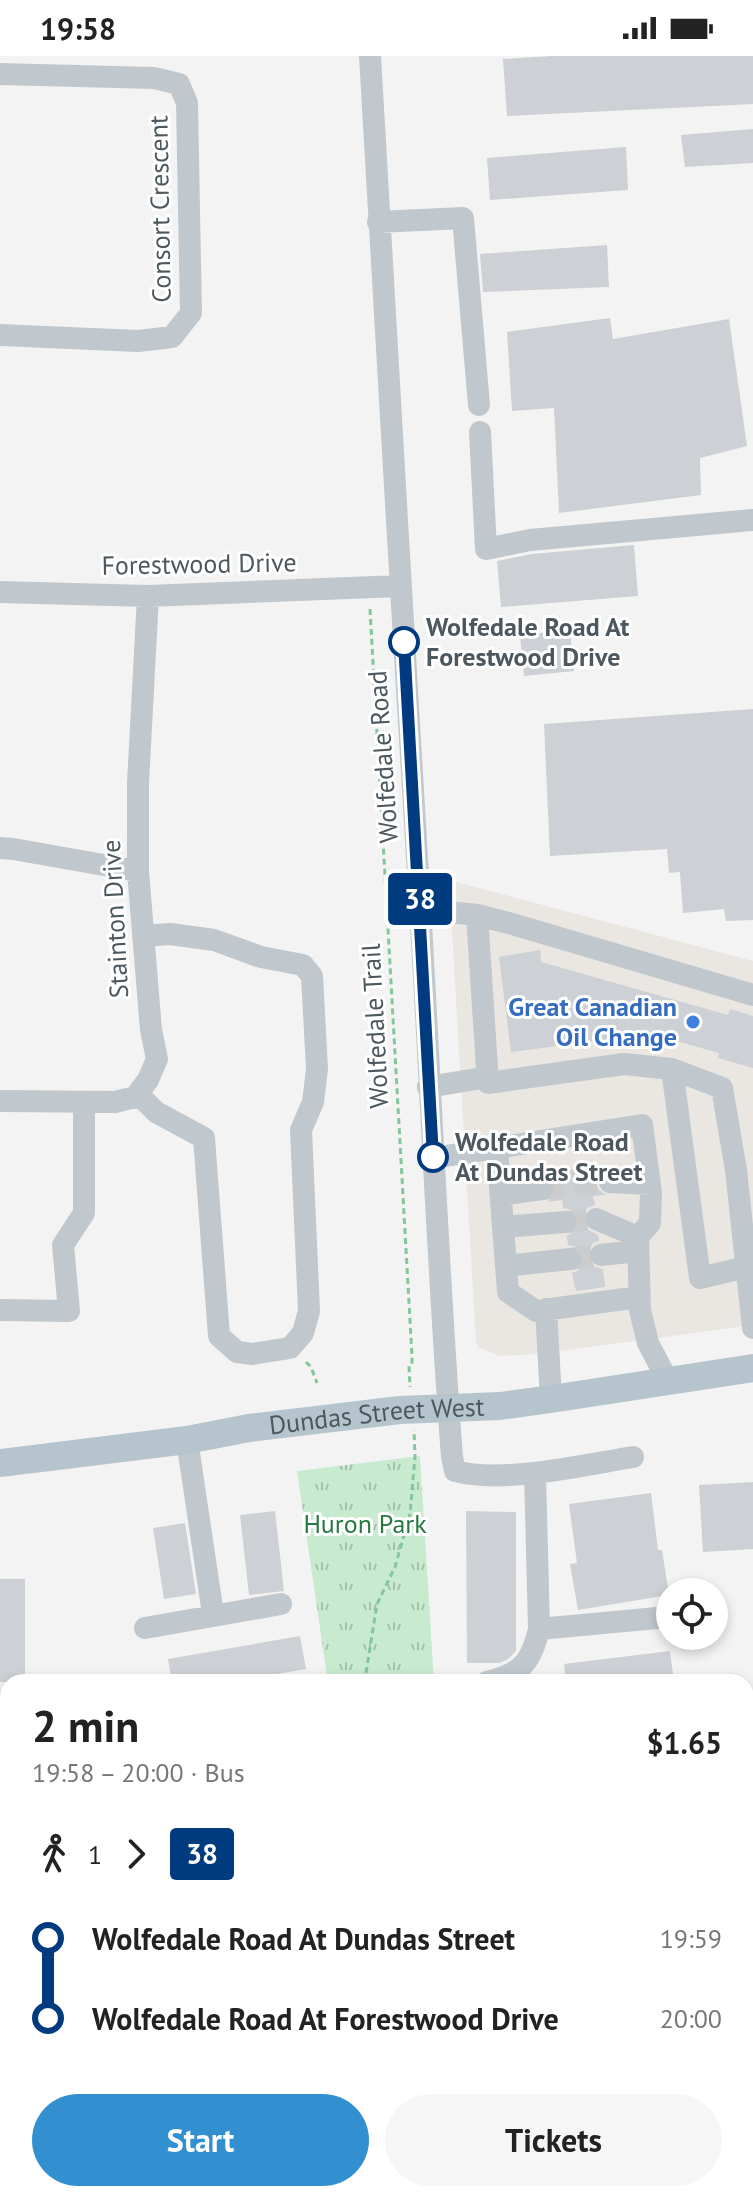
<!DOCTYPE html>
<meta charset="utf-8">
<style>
:root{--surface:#fff;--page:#f6f6f6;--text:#222;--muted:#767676;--accent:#3290d0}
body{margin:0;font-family:"PT Sans",sans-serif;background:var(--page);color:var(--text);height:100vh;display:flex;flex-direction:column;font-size:30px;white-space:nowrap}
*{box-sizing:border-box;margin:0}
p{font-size:26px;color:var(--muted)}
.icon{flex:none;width:44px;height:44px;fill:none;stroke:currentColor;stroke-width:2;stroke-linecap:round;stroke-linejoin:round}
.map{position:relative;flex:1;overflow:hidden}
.side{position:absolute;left:0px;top:1618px;width:754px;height:528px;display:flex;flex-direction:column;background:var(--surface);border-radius:24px 24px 0 0;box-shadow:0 4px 12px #0003}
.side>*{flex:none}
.badge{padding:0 16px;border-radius:6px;font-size:28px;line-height:52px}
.controls{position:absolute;left:656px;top:1522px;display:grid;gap:16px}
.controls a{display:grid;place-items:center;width:72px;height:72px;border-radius:50%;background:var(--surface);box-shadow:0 4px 12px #0003;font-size:40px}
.map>.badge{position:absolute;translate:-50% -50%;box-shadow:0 0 0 4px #fff}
.legs{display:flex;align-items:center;gap:12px;height:88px;padding:0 32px;font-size:26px}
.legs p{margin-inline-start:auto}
.overview{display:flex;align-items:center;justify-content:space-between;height:136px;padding:0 32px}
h1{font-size:44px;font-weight:800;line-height:60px}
.primary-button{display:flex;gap:16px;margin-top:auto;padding:16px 32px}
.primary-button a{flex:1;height:92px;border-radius:48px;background:var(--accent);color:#fff;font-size:32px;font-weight:800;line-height:92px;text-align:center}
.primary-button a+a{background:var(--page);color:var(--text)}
ul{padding:0 32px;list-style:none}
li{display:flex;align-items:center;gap:28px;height:80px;font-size:30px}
li i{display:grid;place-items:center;width:12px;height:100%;margin:0 10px;background:currentColor}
li i::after{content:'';width:20px;height:20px;margin:-10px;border:6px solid;border-radius:50%;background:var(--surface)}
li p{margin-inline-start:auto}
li:first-child i{background:linear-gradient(#0000 50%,currentColor 0)}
li:last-child i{background:linear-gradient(currentColor 50%,#0000 0)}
.status{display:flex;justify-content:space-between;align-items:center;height:56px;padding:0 40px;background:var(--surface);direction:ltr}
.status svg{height:22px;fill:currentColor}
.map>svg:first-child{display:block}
.commercial{fill:#eae6e1}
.park{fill:url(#park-tufts)}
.building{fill:#cdd0d4}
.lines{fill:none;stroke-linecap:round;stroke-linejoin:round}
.minor-tunnel{stroke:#caccce;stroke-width:22;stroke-dasharray:22 11;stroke-linecap:butt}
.path{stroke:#84c69a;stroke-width:3;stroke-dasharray:6 4;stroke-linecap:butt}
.minor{stroke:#c0c8cd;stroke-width:22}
.major{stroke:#b6c5cd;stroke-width:28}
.line-1-casing{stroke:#fff;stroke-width:18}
.line-1{stroke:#003b80;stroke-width:12}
.stop-1-dot{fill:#fff;stroke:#003b80;stroke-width:4}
.shop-dot{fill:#3f7fe0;stroke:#fff;stroke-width:3}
.labels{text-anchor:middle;stroke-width:6;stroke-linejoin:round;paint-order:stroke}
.street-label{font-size:26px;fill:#4c585e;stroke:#fff}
.stop-label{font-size:26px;font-weight:bold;fill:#4c585e;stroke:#fff;text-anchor:start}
.shop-label{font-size:26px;font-weight:bold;fill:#366cbe;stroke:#fff;text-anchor:end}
.park-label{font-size:26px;fill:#247840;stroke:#fff}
</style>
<div class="status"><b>19:58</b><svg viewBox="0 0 49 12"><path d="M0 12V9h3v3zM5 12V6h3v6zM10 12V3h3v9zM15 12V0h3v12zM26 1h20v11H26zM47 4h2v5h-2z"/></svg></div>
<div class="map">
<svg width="753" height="2146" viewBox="0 0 753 2146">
<defs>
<pattern id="park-tufts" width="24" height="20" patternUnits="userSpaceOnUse" patternTransform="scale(2)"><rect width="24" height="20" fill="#c8ebd0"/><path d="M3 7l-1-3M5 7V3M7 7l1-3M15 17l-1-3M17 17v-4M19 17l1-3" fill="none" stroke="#a5c1ac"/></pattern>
</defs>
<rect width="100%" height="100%" fill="#f4f3f3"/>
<path class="commercial" d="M449,824l304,81v364l-215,29 -38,2 -21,-8 -3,-6z"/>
<path class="park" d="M420,1400l14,226h-108l1,-6 -30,-205z
M8,1856v282h456v8h-464v-283z"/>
<path class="building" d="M552,0h201v48l-246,12 -4,-57z
M753,73v34l-68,4 -4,-32z
M626,91l2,43 -138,10 -3,-42z
M607,189l2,42 -126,5 -3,-38z
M610,262l3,21 116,-20 18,127 -47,12 1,37 -142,18 -5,-105 -42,3 -5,-79z
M634,489l4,51 -137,11 -4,-46 35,-7z
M570,574l4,41 -50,5 -4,-41z
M753,653v211l-27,1 -2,-12 -41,4 -3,-41 -11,1 -2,-24 -117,7 -6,-132z
M540,894l1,12 187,53 2,-6 23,7v52l-35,-10 1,-5 -68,-19 -140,18 -12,-95z
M608,1109v3l-9,6 -3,7 2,8 8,6 -13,1 2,9 -8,3 -5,12 3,8 13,7 1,6 -6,2 -4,6 -2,8 8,10 8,2 2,18 -29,4 -4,-18 6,-2 4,-6 2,-8 -8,-10 -8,-2 -1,-9 10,-7 2,-9 -7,-10 -9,-2 -1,-8 -15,2 8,-7 1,-9 -4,-6 -6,-4 -6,-1v-2z
M753,1426v67l-50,3 -4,-67z
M651,1437l7,57h4l7,45 -91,15 -8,-46 7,-1 -8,-59z
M275,1455l9,80 -35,4 -9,-80z
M466,1455l50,1v139l-8,8 -8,4h-33z
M185,1467l11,71 -32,5 -11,-71z
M0,1523h25v103h-25z
M300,1580l6,33 -75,13h-59l-4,-23z
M670,1595l4,31h-108l-2,-18z"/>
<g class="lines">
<path class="minor-tunnel" d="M542,1133l68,-7
M565,1166l31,-3
M570,1203l31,-4"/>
<path class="path" d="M370,553l42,747v8l-3,2 1,21
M306,1306l5,5 6,16
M362,1626l4,-9 11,-69 18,-37 15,-53 5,-57 -1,-27
M0,1906l8,-1
M192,2138l1,8"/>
<path class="minor" d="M370,0c14,284 35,568 50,852 11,183 18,366 32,549l3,14c47,13 129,-6 178,-14
M0,18l154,4 25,6 8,19 4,210 -19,24 -34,4 -138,-6
M378,166l85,-4 16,187
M480,376l6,117 44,-9 223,-20
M0,536l148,4 252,-10
M0,792l13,1 125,22
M420,853l57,6 32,8 244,72
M477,859l11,168 136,-19 48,5 28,209 46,-11
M672,1013l50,19 14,82 17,158
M428,1031l60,-10
M138,1038l18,18 48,26 15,198 18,16 15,2 38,-6 13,-15 6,-22 -8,-181 12,-28 4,-33 -5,-93 -9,-11 -42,-8 -47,-17 -44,-6 -27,2
M0,1045l115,1 20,-5 13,-17 9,-21 -6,-29 -13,-159v-88l10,-187
M497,1092l11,144 28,19 103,-14
M433,1102l209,-33 9,68 -1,30 -12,14 2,73 8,33 21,40
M610,1126l40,2
M501,1139l41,-6
M596,1163l42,18
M503,1171l62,-5
M601,1199l36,-4
M506,1210l64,-7
M546,1253l5,90
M0,1254l69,1 -6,-66 21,-32v-111
M187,1384l26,174
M145,1572l136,-24
M539,1573l118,-11
M487,1626c34,-8 44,-19 52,-53l-4,-156
M746,1833l7,-3
M595,2138v8"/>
<path class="major" id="s1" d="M0,1407l187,-23 62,-12 151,-18 100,-4 51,-7 202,-31"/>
</g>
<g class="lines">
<defs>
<path id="line-1" d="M404,586l29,515"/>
</defs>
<use href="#line-1" class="line-1-casing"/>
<use href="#line-1" class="line-1"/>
</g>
<g class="stop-1-dot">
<circle cx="404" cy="586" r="14"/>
<circle cx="433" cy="1101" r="14"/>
</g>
<circle class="shop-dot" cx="693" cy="966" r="8"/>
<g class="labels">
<g class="street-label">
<text transform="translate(160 153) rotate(-91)" y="9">Consort Crescent</text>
<text transform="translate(199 508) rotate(-1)" y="9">Forestwood Drive</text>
<text transform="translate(383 701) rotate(-94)" y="9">Wolfedale Road</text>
<text transform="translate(115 863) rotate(-93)" y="9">Stainton Drive</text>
<text transform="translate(375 970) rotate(-93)" y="9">Wolfedale Trail</text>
<text dy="9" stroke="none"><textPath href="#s1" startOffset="380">Dundas Street West</textPath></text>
</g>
<g class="stop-label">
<text x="426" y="580">Wolfedale Road At<tspan x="426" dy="30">Forestwood Drive</tspan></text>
<text x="455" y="1095">Wolfedale Road<tspan x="455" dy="30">At Dundas Street</tspan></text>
</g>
<g class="shop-label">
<text x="677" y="960">Great Canadian<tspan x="677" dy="30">Oil Change</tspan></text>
</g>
<g class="park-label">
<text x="365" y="1477">Huron Park</text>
</g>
</g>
</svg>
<div class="controls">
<a><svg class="icon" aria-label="locate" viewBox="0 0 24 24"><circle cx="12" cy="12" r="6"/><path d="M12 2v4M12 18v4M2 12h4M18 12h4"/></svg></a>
</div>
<b class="badge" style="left:420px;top:843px;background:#003b80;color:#fff">38</b>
<section class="side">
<div class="overview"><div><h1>2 min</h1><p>19:58 – 20:00 · Bus</p></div><b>$1.65</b></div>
<div class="legs"><svg class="icon" aria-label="walk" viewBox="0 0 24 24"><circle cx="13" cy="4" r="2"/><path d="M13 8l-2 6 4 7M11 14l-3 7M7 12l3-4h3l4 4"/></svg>1<svg class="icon" aria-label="forward" viewBox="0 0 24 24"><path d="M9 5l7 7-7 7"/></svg><b class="badge" style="background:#003b80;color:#fff">38</b></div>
<ul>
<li><i style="color:#003b80"></i><b>Wolfedale Road At Dundas Street</b><p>19:59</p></li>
<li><i style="color:#003b80"></i><b>Wolfedale Road At Forestwood Drive</b><p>20:00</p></li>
</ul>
<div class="primary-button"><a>Start</a><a>Tickets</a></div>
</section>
</div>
